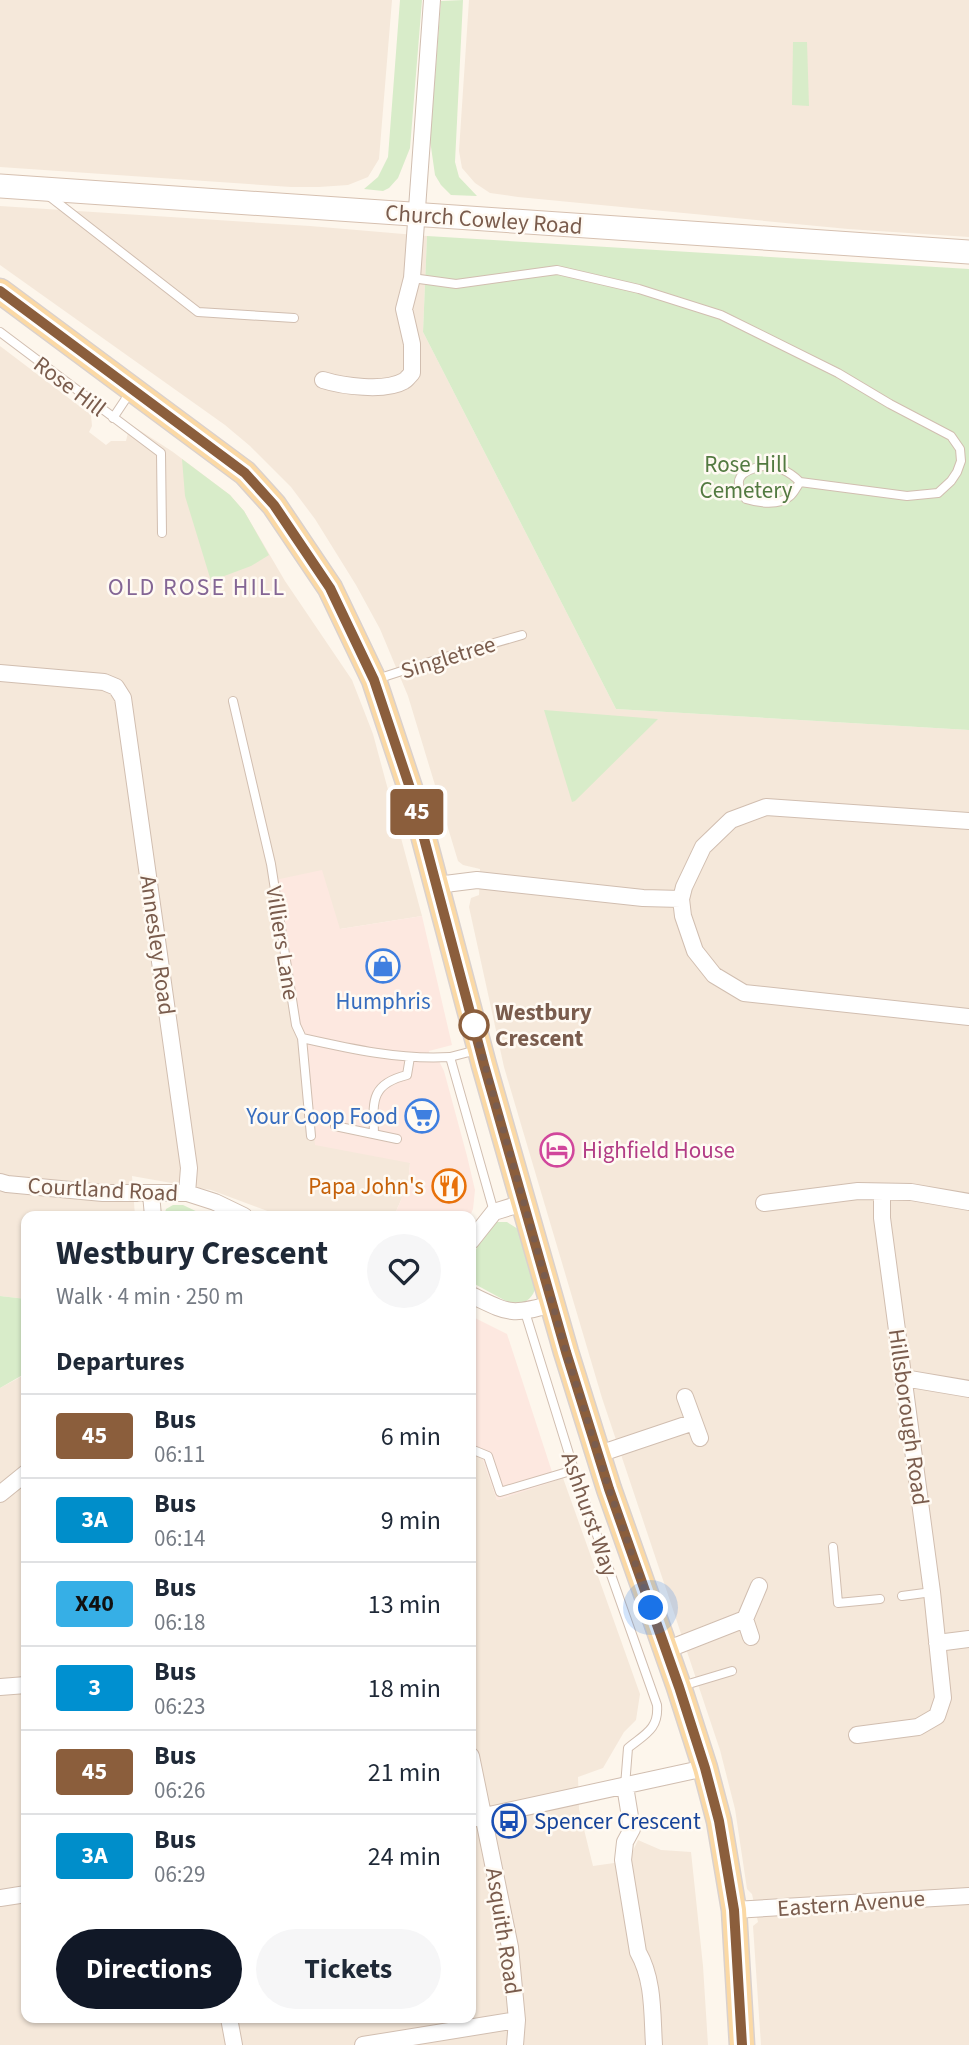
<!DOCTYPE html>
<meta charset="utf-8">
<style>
:root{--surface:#fff;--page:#f6f6f7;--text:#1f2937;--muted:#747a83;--line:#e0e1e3;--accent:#111827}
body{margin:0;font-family:"Source Sans 3",sans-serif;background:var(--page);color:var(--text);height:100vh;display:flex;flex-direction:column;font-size:26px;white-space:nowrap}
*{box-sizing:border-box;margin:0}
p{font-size:23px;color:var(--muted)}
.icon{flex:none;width:38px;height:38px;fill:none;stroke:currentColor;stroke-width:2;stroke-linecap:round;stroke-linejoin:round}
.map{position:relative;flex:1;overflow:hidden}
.side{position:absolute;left:21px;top:1211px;width:455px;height:812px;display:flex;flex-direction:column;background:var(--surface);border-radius:14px;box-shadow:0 2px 5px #0004}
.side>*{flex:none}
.badge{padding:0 14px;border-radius:5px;font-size:24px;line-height:46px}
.you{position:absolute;width:35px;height:35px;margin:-18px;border:5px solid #fff;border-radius:50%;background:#1a73e8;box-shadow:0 0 0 10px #1a73e833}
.map>.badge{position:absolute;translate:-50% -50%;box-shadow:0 0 0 4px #fff}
h2{padding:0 35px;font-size:26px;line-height:63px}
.round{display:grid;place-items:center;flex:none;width:74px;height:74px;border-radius:37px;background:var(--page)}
.overview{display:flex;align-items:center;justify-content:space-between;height:119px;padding:0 35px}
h1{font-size:33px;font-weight:700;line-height:52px}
.button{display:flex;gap:14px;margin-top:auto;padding:14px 35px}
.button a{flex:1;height:80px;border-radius:42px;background:var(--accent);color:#fff;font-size:28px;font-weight:700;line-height:80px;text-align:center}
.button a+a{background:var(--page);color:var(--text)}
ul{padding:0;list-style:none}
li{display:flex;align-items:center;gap:21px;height:84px;padding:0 35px;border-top:2px solid var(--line)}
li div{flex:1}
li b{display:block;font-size:26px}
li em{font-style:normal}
li .badge{min-width:77px;font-weight:700;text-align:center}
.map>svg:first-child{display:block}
.residential{fill:#f5e8da}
.commercial{fill:#fde8e0}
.green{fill:#d8ecc9}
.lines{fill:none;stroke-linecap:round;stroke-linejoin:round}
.service-casing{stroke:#d1beb0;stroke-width:10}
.minor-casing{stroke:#d1beb0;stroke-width:18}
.secondary-casing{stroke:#d6c0b0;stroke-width:25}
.primary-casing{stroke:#dad1cd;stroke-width:27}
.service{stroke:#fff;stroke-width:8}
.minor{stroke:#fff;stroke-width:16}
.secondary{stroke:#fff;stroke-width:23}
.primary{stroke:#fbd9a5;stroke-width:24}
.line-casing{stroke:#fff;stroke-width:16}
.line{stroke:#8b5e3c;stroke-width:10}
.walk{stroke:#7a5c4d;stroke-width:7;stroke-dasharray:0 12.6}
.stop-dot{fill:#fff;stroke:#8b5e3c;stroke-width:3.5}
.labels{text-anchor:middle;stroke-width:5;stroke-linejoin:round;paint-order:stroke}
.street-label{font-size:23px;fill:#7a5c4d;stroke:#fffaf3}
.park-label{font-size:23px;fill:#537a41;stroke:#fffaf3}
.shop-label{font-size:23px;fill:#366cbe;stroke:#fffaf3}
.stop-label{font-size:23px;font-weight:bold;fill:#7a5c4d;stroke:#fffaf3;text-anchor:start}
.hotel-label{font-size:23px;fill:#b23c85;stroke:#fffaf3;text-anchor:start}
.food-label{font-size:23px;fill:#c56008;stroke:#fffaf3;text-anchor:end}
.transit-label{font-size:23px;fill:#164399;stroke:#fffaf3;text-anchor:start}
.neighbourhood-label{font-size:24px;letter-spacing:2px;fill:#846695;stroke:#fffaf3}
</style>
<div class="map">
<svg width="969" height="2045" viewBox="0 0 969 2045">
<rect width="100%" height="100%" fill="#fdf6ec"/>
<path class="residential" d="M0,0h392l-13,159 -11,18 -20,8 -29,2h-28l-291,-20z
M469,0h500v237l-121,-8 -330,-32 -28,-4 -15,-10 -13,-15 -3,-17z
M0,206l310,20 117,10 -4,96 193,377 353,21v1315h-208l-8,-119 5,-4 -6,-28 -5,-5 -12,-80 -15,-59 -118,-352 -98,-331 -35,-160 2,-9 8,-3 1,-26 -17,-4 -5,-4 -50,-165 -28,-67 -24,-44 -41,-66 -24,-32 -41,-41 -25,-21 -225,-160z
M0,346l91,69 1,11 -3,6 17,13 5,-4h15l4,-17 43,28 57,43 14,16 41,70 67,99 21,54 49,182 -82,13 -36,103 2,9 104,122 -2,21 -14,32h-113l-70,-26 -79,-14 3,40h-109v83l-26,-3z
M26,1374v644h445v-566l11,5 15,43 66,-22 77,216 -4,26 -12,12 -21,36 -25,9 1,32 14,57 35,-5 10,-21 23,10 30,2 12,114 5,79h-708v-657z"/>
<path class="commercial" d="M322,870l18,59 82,-13 30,129 -23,6 1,11 9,-1 5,10 23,85 8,34 -2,19 -3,7h-76l14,-32 2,-21 -95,-18 -9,-104 -2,-9 -6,-7 -23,-145z
M471,1316l36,18 48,147 -58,19 -15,-43 -11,-5z"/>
<path class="green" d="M400,0h22l-12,148 -12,30 -9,10 -6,3 -19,-2 14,-12 10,-20z
M463,0l-8,162 4,15 18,19 -26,-1 -10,-10 -6,-10 -5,-35 11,-139z
M793,42h14l2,64 -17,-1z
M427,236l542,33v461l-353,-21 -193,-377z
M182,459l48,36 14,16 25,44 -18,11 -40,15 -26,-85z
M544,710l114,9 -83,82 -3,1z
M173,1205h10l21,10 -40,1 2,-7z
M497,1222h10l11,7 18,57c-3,12 -9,16 -21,20l-44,-24c0,-23 6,-46 26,-60z
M0,1296l26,3v74l-26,15z"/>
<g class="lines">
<defs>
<path id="service" d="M49,196l149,116 96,6
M412,278l44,6 101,-14 82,19 82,26 117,58 52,31 61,32 9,13 1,12 -4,11 -6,9 -13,12 -31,3 -107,-14
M0,332l161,121 1,80
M113,418l18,-27
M762,466c17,1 26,4 38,16 -3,4 -6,11 -10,14 -11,10 -31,7 -44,3 -15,-20 -5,-28 16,-33z
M377,679l65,-21 80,-23
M233,701l38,163 25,161 6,13c49,11 98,22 148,19
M302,1038l9,98
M477,1050l-27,7 44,155
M335,1126l62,13
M374,1134c-1,-32 -4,-50 33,-59l3,-18
M525,1312l49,158 83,235c2,24 -12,29 -29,43l-3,38
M471,1449l17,7 12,36 74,-22
M833,1547l5,56 42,-4
M902,1596l30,-4
M682,1686l50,-15"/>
<path id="minor" d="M323,380c19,6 62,12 81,1 1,0 7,-7 8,-8v-29l-8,-35 8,-31 20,-278
M0,673l104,9 12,5 7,11 66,470 -2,25
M969,821l-203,-14 -35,13 -28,27 -19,40 -3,12 2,17 12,35 19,24 30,18 225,24
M437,885l40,-5 166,18 38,1
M0,1182l7,2 96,9h84l28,9 29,14
M151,1194l2,22
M764,1203l94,-12 53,1 58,10
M471,1241l23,-29 29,-9
M471,1295c38,18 39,21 81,9
M904,1378l65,11
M685,1397l15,41
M599,1454l95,-32
M0,1494l26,-21
M751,1637l-6,-18 14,-33
M937,1643l32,-4
M666,1650l79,-31
M0,1687l26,-2
M857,1735l61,-8 19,-11 6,-18 -11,-106 -50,-374v-26
M471,1756l39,191 7,73 -2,25
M625,1786l7,43 -7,13 -2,18 15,92c16,28 14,62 16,93
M471,1819l234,-51
M0,1898l26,-4
M734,1910l235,-14
M229,2018l5,27
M363,2045l154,-25"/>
<path id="secondary" d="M0,186l969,66"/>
<path id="primary" d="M0,291l245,182 29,32 56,83 44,92 39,117 71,268 82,287 43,137 70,198 26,81 14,53 15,89 8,135"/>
</defs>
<use href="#service" class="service-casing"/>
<use href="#minor" class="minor-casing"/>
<use href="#secondary" class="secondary-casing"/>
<use href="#primary" class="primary-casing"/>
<use href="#service" class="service"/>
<use href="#minor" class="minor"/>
<use href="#secondary" class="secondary"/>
<use href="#primary" class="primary"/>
</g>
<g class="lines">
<defs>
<path id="line" d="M0,291l245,182 29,32 56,83 44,92 39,117 71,268 82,287 43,137 70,198 26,81 14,53 15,89 8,135"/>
</defs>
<use href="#line" class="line-casing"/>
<use href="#line" class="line"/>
<path class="walk" d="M474,1025l-1,-2 93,329 43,137 42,119"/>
</g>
<defs>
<symbol id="shop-ring" viewBox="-11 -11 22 22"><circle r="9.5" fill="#fffaf3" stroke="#3f7fe0" stroke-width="1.5"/><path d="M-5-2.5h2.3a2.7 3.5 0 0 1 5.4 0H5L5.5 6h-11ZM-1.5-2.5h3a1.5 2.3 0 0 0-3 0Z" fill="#3f7fe0"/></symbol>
<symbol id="supermarket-ring" viewBox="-11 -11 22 22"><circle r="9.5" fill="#fffaf3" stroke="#3f7fe0" stroke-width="1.5"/><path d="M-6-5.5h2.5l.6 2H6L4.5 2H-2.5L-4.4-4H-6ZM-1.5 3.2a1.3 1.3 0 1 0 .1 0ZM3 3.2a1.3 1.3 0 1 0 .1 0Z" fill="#3f7fe0"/></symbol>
<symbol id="hotel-ring" viewBox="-11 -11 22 22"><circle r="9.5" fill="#fffaf3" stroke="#d1479c" stroke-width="1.5"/><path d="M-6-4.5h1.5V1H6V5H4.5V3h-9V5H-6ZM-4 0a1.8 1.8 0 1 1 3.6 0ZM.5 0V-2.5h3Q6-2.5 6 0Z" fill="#d1479c"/></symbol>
<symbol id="restaurant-ring" viewBox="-11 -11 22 22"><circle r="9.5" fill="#fffaf3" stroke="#e8710a" stroke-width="1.5"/><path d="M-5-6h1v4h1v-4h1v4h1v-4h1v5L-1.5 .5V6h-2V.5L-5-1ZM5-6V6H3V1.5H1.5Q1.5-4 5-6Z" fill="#e8710a"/></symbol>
<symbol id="bus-ring" viewBox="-11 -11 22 22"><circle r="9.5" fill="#fffaf3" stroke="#1a4fb4" stroke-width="1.5"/><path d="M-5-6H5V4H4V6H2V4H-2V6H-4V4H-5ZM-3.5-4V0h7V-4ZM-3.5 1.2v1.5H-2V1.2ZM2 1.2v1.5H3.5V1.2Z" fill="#1a4fb4"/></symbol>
</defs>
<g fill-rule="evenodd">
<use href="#shop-ring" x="364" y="947" width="38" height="38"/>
<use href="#supermarket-ring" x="403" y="1097" width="38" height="38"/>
<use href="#hotel-ring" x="538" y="1131" width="38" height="38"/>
<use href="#restaurant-ring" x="430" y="1167" width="38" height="38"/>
<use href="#bus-ring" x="490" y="1802" width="38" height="38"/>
</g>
<circle class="stop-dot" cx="474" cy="1025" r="14"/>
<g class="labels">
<g class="street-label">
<text transform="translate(484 219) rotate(4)" y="8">Church Cowley Road</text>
<text transform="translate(70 386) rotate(37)" y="8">Rose Hill</text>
<text transform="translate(448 657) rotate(-17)" y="8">Singletree</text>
<text transform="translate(283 943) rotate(81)" y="8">Villiers Lane</text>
<text transform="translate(158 945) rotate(82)" y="8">Annesley Road</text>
<text transform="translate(103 1189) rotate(3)" y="8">Courtland Road</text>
<text transform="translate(909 1417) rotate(82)" y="8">Hillsborough Road</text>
<text transform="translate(590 1514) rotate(71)" y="8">Ashhurst Way</text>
<text transform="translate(851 1903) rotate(-4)" y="8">Eastern Avenue</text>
<text transform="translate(504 1931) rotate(81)" y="8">Asquith Road</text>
</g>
<g class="park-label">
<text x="746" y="472">Rose Hill<tspan x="746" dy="26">Cemetery</tspan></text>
</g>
<g class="shop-label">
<text x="383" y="1009">Humphris</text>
<text x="398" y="1124" text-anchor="end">Your Coop Food</text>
</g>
<g class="stop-label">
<text x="495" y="1020">Westbury<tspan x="495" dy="26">Crescent</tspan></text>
</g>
<g class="hotel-label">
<text x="582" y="1158">Highfield House</text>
</g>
<g class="food-label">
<text x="424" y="1194">Papa John's</text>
</g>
<g class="transit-label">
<text x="534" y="1829">Spencer Crescent</text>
</g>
<g class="neighbourhood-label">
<text x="197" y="595">OLD ROSE HILL</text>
</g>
</g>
</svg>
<div class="you" style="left:651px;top:1608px"></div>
<b class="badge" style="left:417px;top:812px;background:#8b5e3c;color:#fff">45</b>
<section class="side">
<div class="overview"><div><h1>Westbury Crescent</h1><p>Walk · 4 min · 250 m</p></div><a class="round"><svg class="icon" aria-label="heart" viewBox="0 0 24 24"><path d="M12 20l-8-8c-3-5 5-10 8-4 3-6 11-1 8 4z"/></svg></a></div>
<h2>Departures</h2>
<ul>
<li><span class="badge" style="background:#8b5e3c;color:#fff">45</span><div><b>Bus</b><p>06:11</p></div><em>6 min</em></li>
<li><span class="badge" style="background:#008eca;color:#fff">3A</span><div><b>Bus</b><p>06:14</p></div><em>9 min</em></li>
<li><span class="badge" style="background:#36afe6;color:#111">X40</span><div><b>Bus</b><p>06:18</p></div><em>13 min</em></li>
<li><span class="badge" style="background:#0090d0;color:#fff">3</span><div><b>Bus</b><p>06:23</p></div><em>18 min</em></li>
<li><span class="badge" style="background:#8b5e3c;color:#fff">45</span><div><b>Bus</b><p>06:26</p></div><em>21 min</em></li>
<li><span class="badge" style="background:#008eca;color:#fff">3A</span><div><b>Bus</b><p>06:29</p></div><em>24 min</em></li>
</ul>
<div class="button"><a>Directions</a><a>Tickets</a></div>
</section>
</div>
